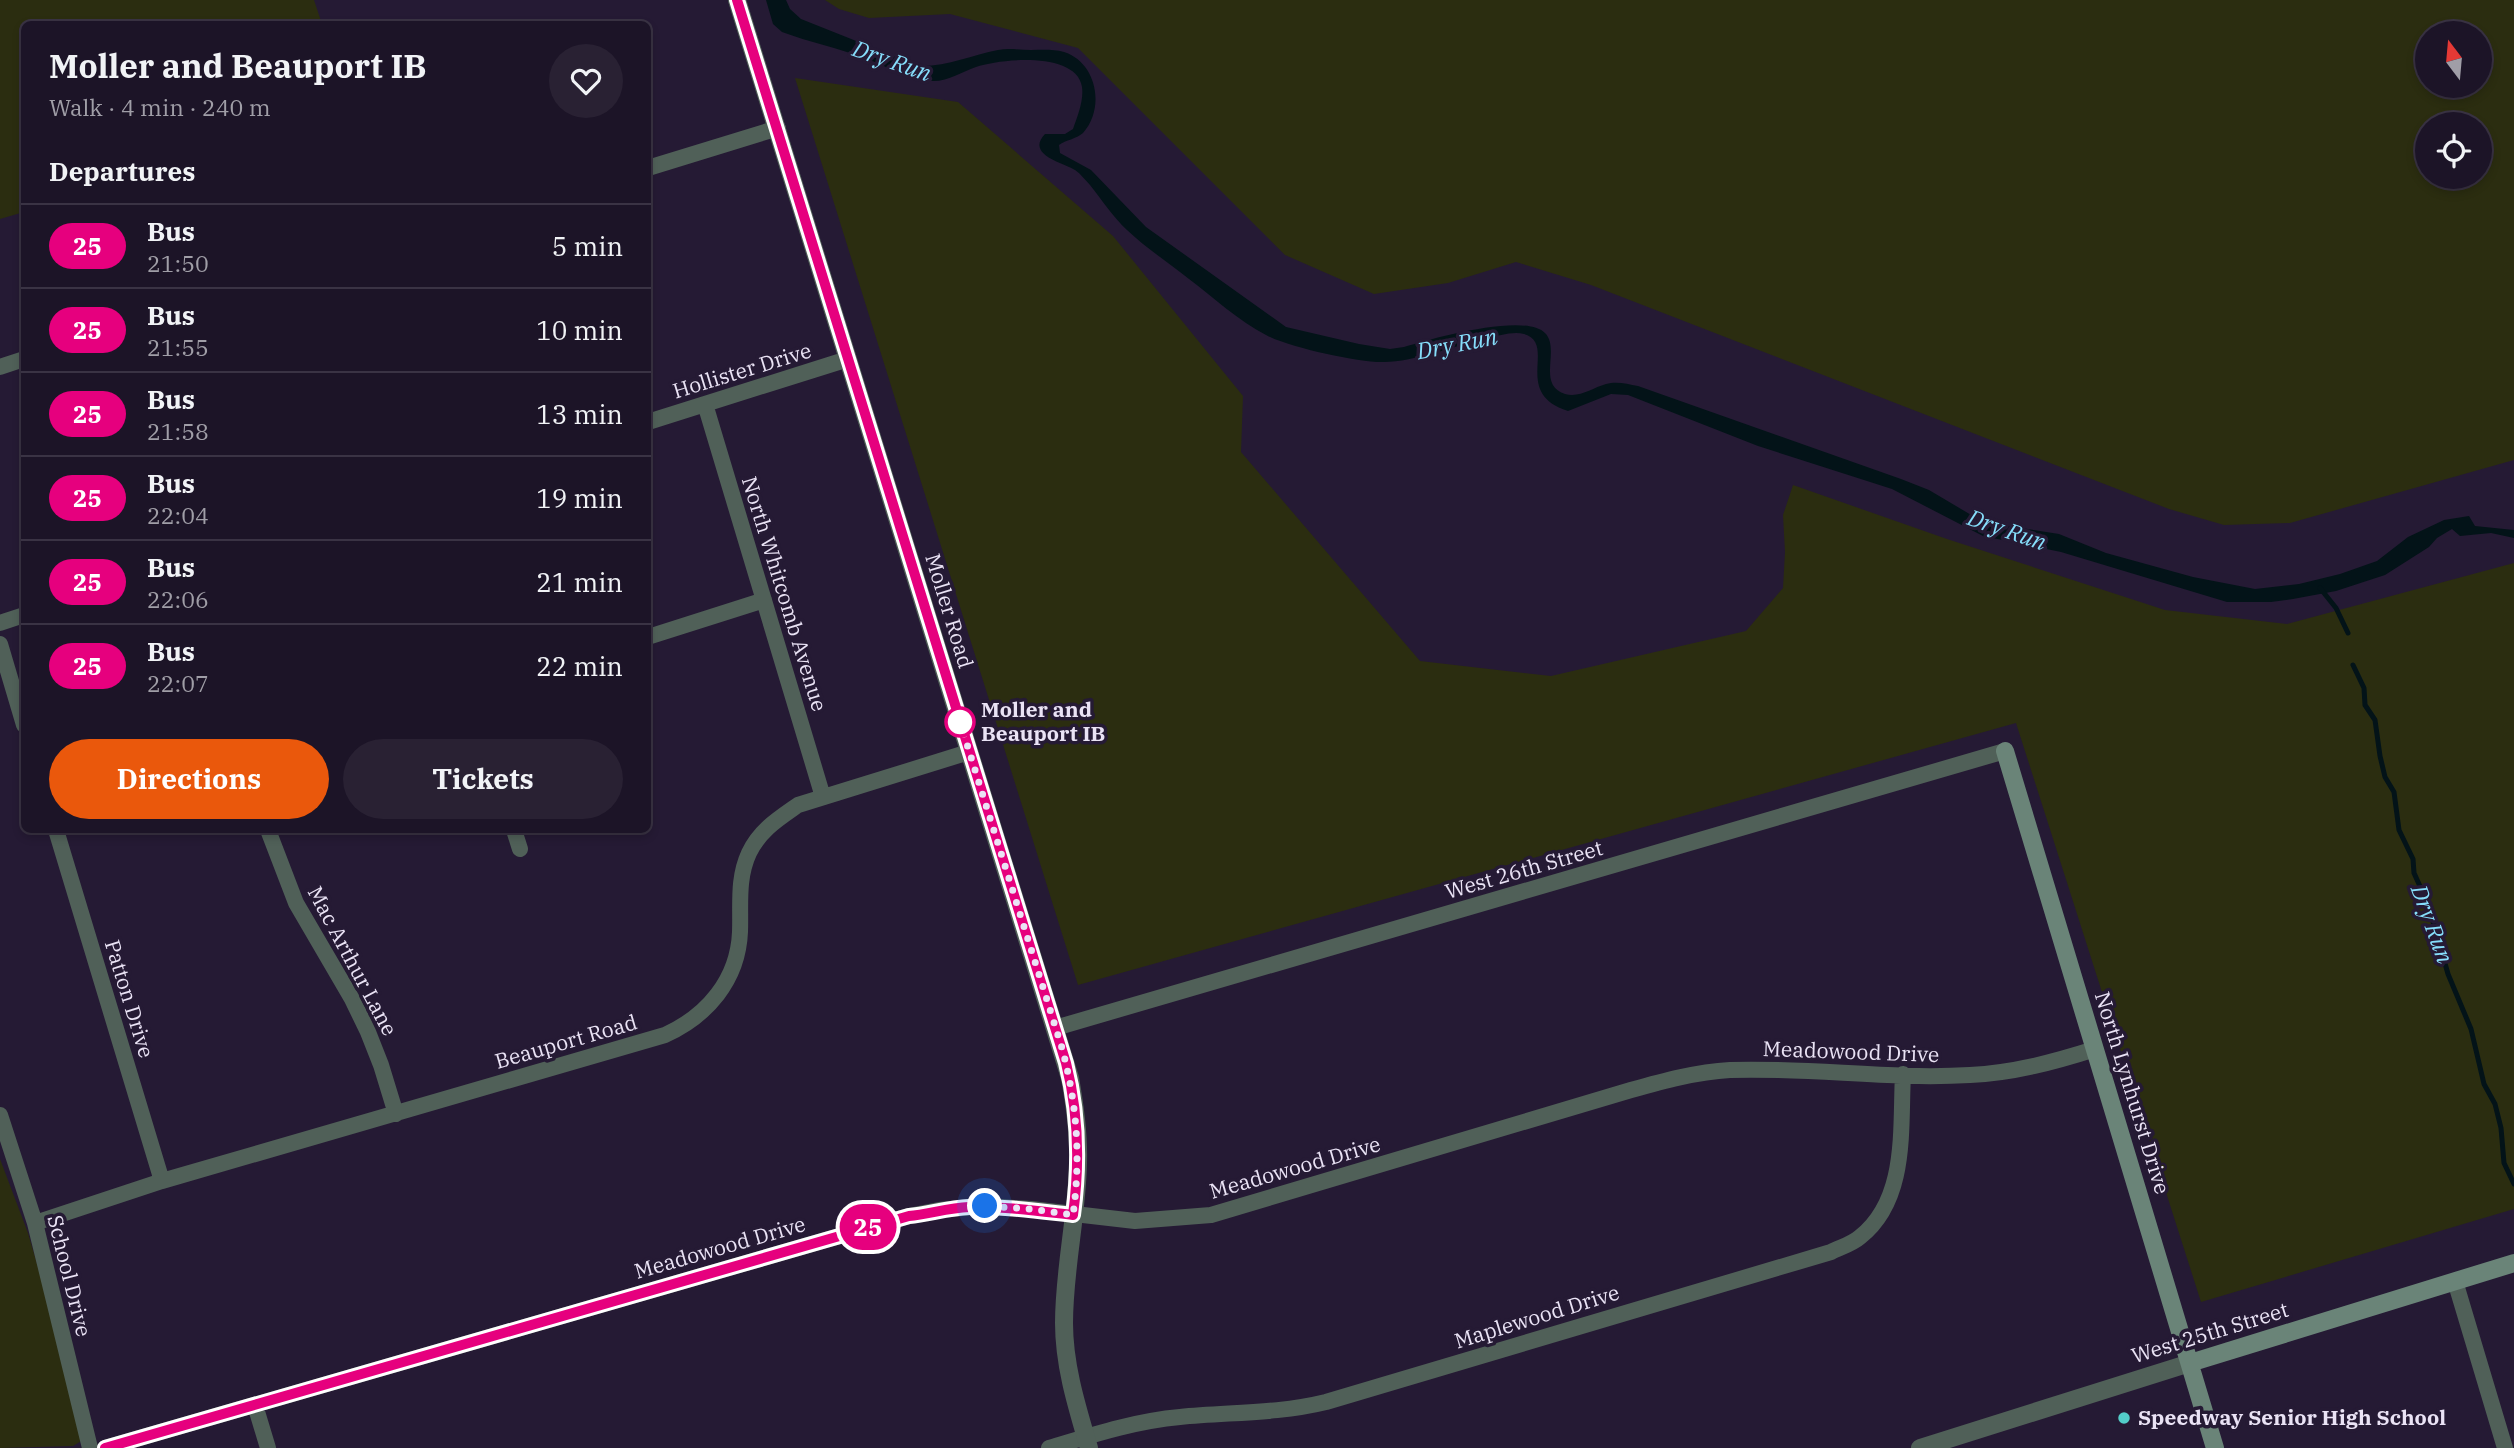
<!DOCTYPE html>
<meta charset="utf-8">
<style>
:root{--surface:#1c1427;--page:#292133;--text:#f1f3f6;--muted:#a09ea7;--line:#3a3344;--accent:#ea580c}
body{margin:0;font-family:"IBM Plex Serif",serif;background:var(--page);color:var(--text);height:100vh;display:flex;flex-direction:column;font-size:26px;white-space:nowrap}
*{box-sizing:border-box;margin:0}
p{font-size:23px;color:var(--muted)}
.icon{flex:none;width:38px;height:38px;fill:none;stroke:currentColor;stroke-width:2;stroke-linecap:round;stroke-linejoin:round}
.map{position:relative;flex:1;overflow:hidden}
.drawer{position:absolute;left:21px;top:21px;width:630px;height:812px;display:flex;flex-direction:column;background:var(--surface);border-radius:10px;box-shadow:0 4px 10px #0003,0 0 0 2px var(--line)}
.drawer>*{flex:none}
.badge{padding:0 14px;border-radius:23px;font-size:24px;line-height:46px}
.needle{width:46px;rotate:344deg}
.controls{position:absolute;left:2415px;top:21px;display:grid;gap:14px}
.controls a{display:grid;place-items:center;width:77px;height:77px;border-radius:50%;background:var(--surface);box-shadow:0 4px 10px #0003,0 0 0 2px var(--line);font-size:35px}
.you{position:absolute;width:35px;height:35px;margin:-18px;border:5px solid #fff;border-radius:50%;background:#1a73e8;box-shadow:0 0 0 10px #1a73e833}
.map>.badge{position:absolute;translate:-50% -50%;box-shadow:0 0 0 4px #fff}
h2{padding:0 28px;font-size:26px;line-height:63px}
.round{display:grid;place-items:center;flex:none;width:74px;height:74px;border-radius:37px;background:var(--page)}
.headline{display:flex;align-items:center;justify-content:space-between;height:119px;padding:0 28px}
h1{font-size:33px;font-weight:800;line-height:52px}
.cta{display:flex;gap:14px;margin-top:auto;padding:14px 28px}
.cta a{flex:1;height:80px;border-radius:42px;background:var(--accent);color:#fff;font-size:28px;font-weight:800;line-height:80px;text-align:center}
.cta a+a{background:var(--page);color:var(--text)}
ul{padding:0;list-style:none}
li{display:flex;align-items:center;gap:21px;height:84px;padding:0 28px;border-top:2px solid var(--line)}
li div{flex:1}
li b{display:block;font-size:26px}
li em{font-style:normal}
li .badge{min-width:77px;font-weight:700;text-align:center}
.map>svg:first-child{display:block}
.green{fill:#2b2d10;fill-rule:evenodd}
.water{fill:#031318}
.lines{fill:none;stroke-linecap:round;stroke-linejoin:round}
.stream{stroke:#031318;stroke-width:5}
.minor{stroke:#506058;stroke-width:16}
.tertiary{stroke:#506058;stroke-width:18}
.secondary{stroke:#6a8478;stroke-width:18}
.line-casing{stroke:#fff;stroke-width:16}
.line{stroke:#e6007e;stroke-width:10}
.walk{stroke:#eae3f5;stroke-width:7;stroke-dasharray:0 12.6}
.stop-dot{fill:#fff;stroke:#e6007e;stroke-width:3.5}
.poi-dot{fill:#53cdc9;stroke:#251a34;stroke-width:2.5}
.labels{text-anchor:middle;stroke-width:7;stroke-linejoin:round;paint-order:stroke}
.street-label{font-size:21px;fill:#eae3f5;stroke:#251a34}
.stop-label{font-size:21px;font-weight:bold;fill:#eae3f5;stroke:#251a34;text-anchor:start}
.poi-label{font-size:21px;font-weight:bold;fill:#eae3f5;stroke:#251a34;text-anchor:start}
.water-label{font-size:23px;font-style:italic;fill:#86defb;stroke:#251a34}
</style>
<div class="map">
<svg width="2514" height="1448" viewBox="0 0 2514 1448">
<rect width="100%" height="100%" fill="#251a34"/>
<path class="green" d="M0,0h314l8,24h-298v188l-24,7z
M825,0h1689v460l-224,63 -66,2 -55,-16 -578,-224 -75,-23 -68,21 -74,11 -89,-39 -207,-207 -128,-34 -81,4 -30,-9zM2427,33h53v53h-53zM2427,124h53v53h-53z
M795,78l163,24 155,134 130,160 -2,56 179,209 131,15 195,-45 37,-43 2,-36 -2,-37 10,-30 154,54 218,71 122,14 227,-61v646l-313,93 -185,-579 -938,262z
M0,1159l28,74 57,196 -2,11 -10,6 -73,2z"/>
<path class="water" d="M766,0h20l4,9 11,10 118,47c27,1 53,-11 79,-16 11,-2 22,0 33,0 11,0 22,-1 33,2 32,10 42,55 19,81 -7,6 -17,7 -24,12l1,8 31,17 55,57 140,100 73,17 31,5 14,-2c26,-8 121,-35 141,-14 16,16 -9,52 20,61 15,4 27,-6 41,-10 11,-3 21,0 32,2l263,93 28,11 54,32 76,12 47,19 87,24 62,12 44,-5 41,-10 37,-13 31,-24 36,-17 25,-4 6,10 39,4v8l-23,-5 -31,3 -8,-7 -15,9 -8,9 -44,28 -49,16 -43,8 -22,3h-44l-166,-50 -78,-16 -91,-47 -134,-43 -130,-51 -17,-1 -43,17c-57,-18 -10,-67 -44,-77 -11,-3 -26,2 -37,4 -30,7 -73,24 -103,24 -24,1 -96,-15 -118,-27 -26,-13 -53,-38 -77,-56 -20,-16 -43,-31 -62,-49 -14,-13 -25,-30 -37,-45 -5,-5 -9,-11 -15,-15 -11,-7 -50,-15 -30,-36h20l8,-5c4,-12 11,-28 9,-42 -5,-35 -80,-29 -106,-20 -15,5 -28,15 -45,14 -23,-1 -45,-15 -66,-23 -27,-10 -56,-16 -83,-26l-9,-8z"/>
<g class="lines">
<path class="stream" d="M2320,588l16,20 12,25
M2353,665l11,23 1,17 10,15 5,36 5,21 9,15 5,38 14,29 1,14 14,31 20,70 23,55 13,55 11,20 6,24 3,35 10,21"/>
<path class="minor" d="M648,168l130,-40
M0,367l24,-8
M705,404l118,393
M648,422l200,-63
M0,623l24,-8
M648,637l116,-37
M0,644l24,81
M56,830l106,351
M268,830l28,73 56,96 16,33 13,33 15,49
M514,830l6,19
M1055,1028l950,-277
M0,1115l35,108 55,225
M35,1223l127,-42 503,-146c42,-19 73,-55 75,-103 1,-27 -3,-53 9,-79 11,-23 29,-34 49,-48l171,-53
M2455,1281l50,167
M255,1405l13,43
M105,1448l804,-232 30,-6 46,-4 46,3 104,12 76,-6 420,-125c32,-9 65,-18 99,-20 80,-3 160,10 240,5 43,-2 84,-13 125,-26
M1049,1448c43,-13 86,-27 131,-31 49,-5 97,-3 146,-15l505,-150c10,-5 21,-8 29,-15 48,-38 40,-108 43,-163"/>
<path class="tertiary" d="M737,0l333,1078c5,28 9,56 8,85 -1,53 -14,106 -14,160 0,43 13,84 25,125
M1920,1448l270,-85"/>
<path class="secondary" d="M2005,751l210,697
M2190,1363l324,-100"/>
</g>
<g class="lines">
<defs>
<path id="line" d="M105,1448l804,-232c20,-2 39,-8 60,-9 35,-1 69,4 104,8 7,-52 6,-101 -7,-152l-329,-1063"/>
</defs>
<use href="#line" class="line-casing"/>
<use href="#line" class="line"/>
<path class="walk" d="M960,722l102,326c15,56 19,109 11,167l-42,-6 -46,-3"/>
</g>
<circle class="stop-dot" cx="960" cy="722" r="14"/>
<circle class="poi-dot" cx="2124" cy="1418" r="7"/>
<g class="labels">
<g class="street-label">
<text transform="translate(742 371) rotate(-17)" y="7">Hollister Drive</text>
<text transform="translate(784 594) rotate(73)" y="7">North Whitcomb Avenue</text>
<text transform="translate(949 611) rotate(73)" y="7">Moller Road</text>
<text transform="translate(1524 870) rotate(-16)" y="7">West 26th Street</text>
<text transform="translate(352 961) rotate(62)" y="7">Mac Arthur Lane</text>
<text transform="translate(129 999) rotate(73)" y="7">Patton Drive</text>
<text transform="translate(566 1042) rotate(-16)" y="7">Beauport Road</text>
<text transform="translate(1851 1052) rotate(2)" y="7">Meadowood Drive</text>
<text transform="translate(2132 1093) rotate(73)" y="7">North Lynhurst Drive</text>
<text transform="translate(1295 1168) rotate(-16)" y="7">Meadowood Drive</text>
<text transform="translate(720 1248) rotate(-16)" y="7">Meadowood Drive</text>
<text transform="translate(69 1276) rotate(76)" y="7">School Drive</text>
<text transform="translate(1537 1317) rotate(-17)" y="7">Maplewood Drive</text>
<text transform="translate(2210 1333) rotate(-17)" y="7">West 25th Street</text>
</g>
<g class="stop-label">
<text x="981" y="717">Moller and<tspan x="981" dy="24">Beauport IB</tspan></text>
</g>
<g class="poi-label">
<text x="2138" y="1425">Speedway Senior High School</text>
</g>
<g class="water-label">
<text transform="translate(892 61) rotate(19)" y="8">Dry Run</text>
<text transform="translate(1457 344) rotate(-11)" y="8">Dry Run</text>
<text transform="translate(2007 530) rotate(19)" y="8">Dry Run</text>
<text transform="translate(2432 924) rotate(70)" y="8">Dry Run</text>
</g>
</g>
</svg>
<div class="controls">
<a><svg class="needle" viewBox="-14 -14 28 28"><path d="M0-13l5 13h-10z" fill="#e53935"/><path d="M0 13l5-13h-10z" fill="#a09ea7"/></svg></a>
<a><svg class="icon" aria-label="locate" viewBox="0 0 24 24"><circle cx="12" cy="12" r="6"/><path d="M12 2v4M12 18v4M2 12h4M18 12h4"/></svg></a>
</div>
<div class="you" style="left:985px;top:1206px"></div>
<b class="badge" style="left:868px;top:1227px;background:#e6007e;color:#fff">25</b>
<section class="drawer">
<div class="headline"><div><h1>Moller and Beauport IB</h1><p>Walk · 4 min · 240 m</p></div><a class="round"><svg class="icon" aria-label="heart" viewBox="0 0 24 24"><path d="M12 20l-8-8c-3-5 5-10 8-4 3-6 11-1 8 4z"/></svg></a></div>
<h2>Departures</h2>
<ul>
<li><span class="badge" style="background:#e6007e;color:#fff">25</span><div><b>Bus</b><p>21:50</p></div><em>5 min</em></li>
<li><span class="badge" style="background:#e6007e;color:#fff">25</span><div><b>Bus</b><p>21:55</p></div><em>10 min</em></li>
<li><span class="badge" style="background:#e6007e;color:#fff">25</span><div><b>Bus</b><p>21:58</p></div><em>13 min</em></li>
<li><span class="badge" style="background:#e6007e;color:#fff">25</span><div><b>Bus</b><p>22:04</p></div><em>19 min</em></li>
<li><span class="badge" style="background:#e6007e;color:#fff">25</span><div><b>Bus</b><p>22:06</p></div><em>21 min</em></li>
<li><span class="badge" style="background:#e6007e;color:#fff">25</span><div><b>Bus</b><p>22:07</p></div><em>22 min</em></li>
</ul>
<div class="cta"><a>Directions</a><a>Tickets</a></div>
</section>
</div>
